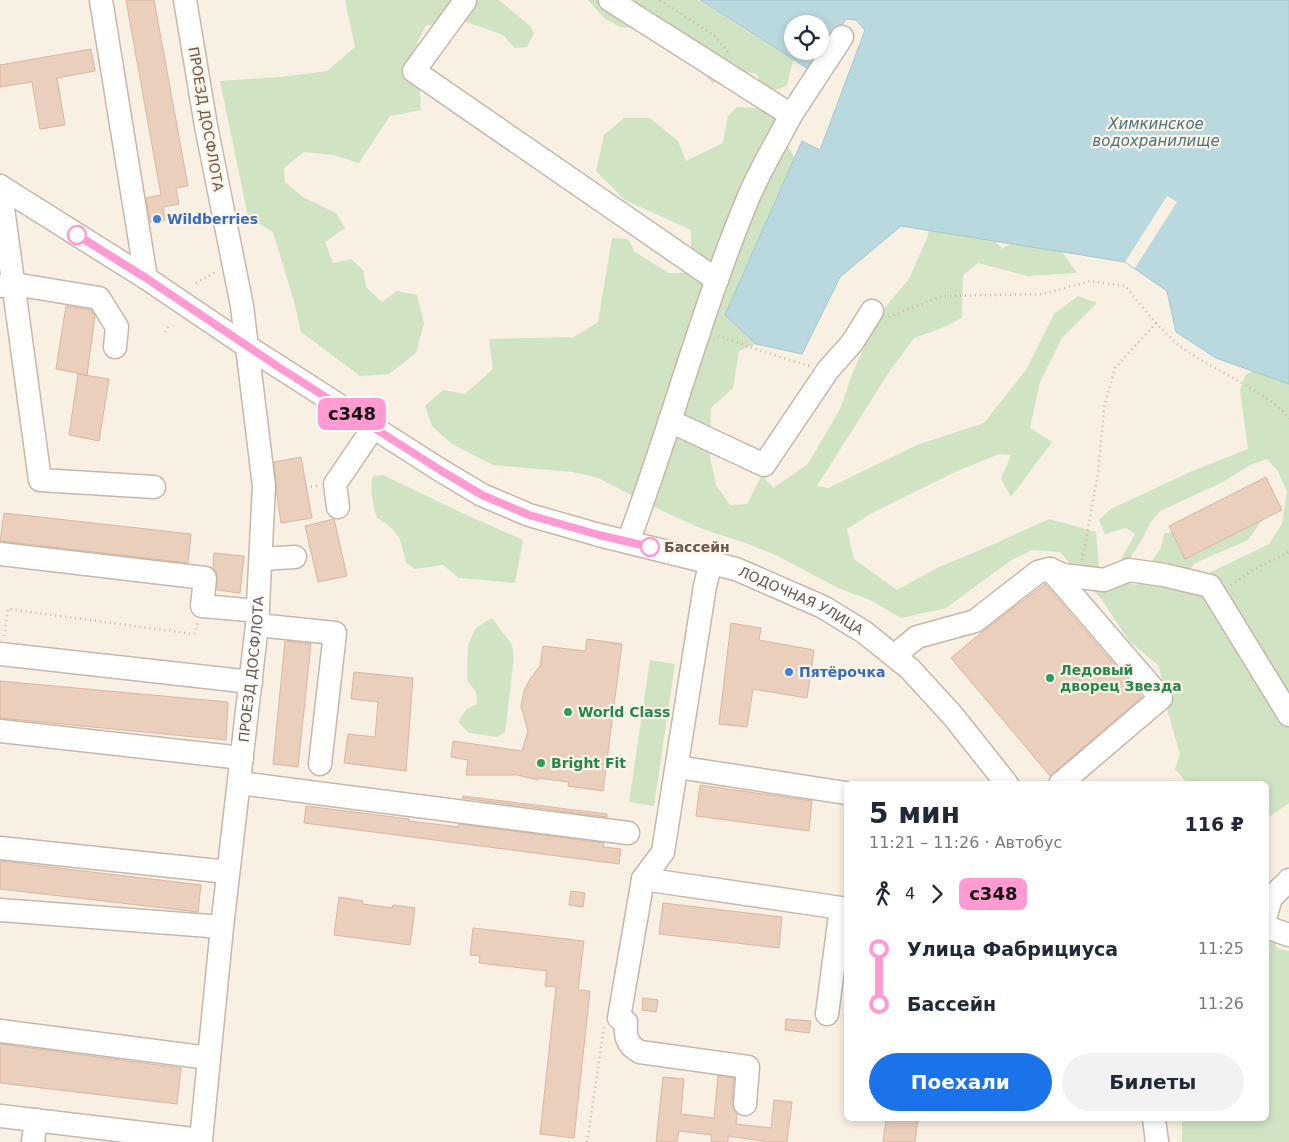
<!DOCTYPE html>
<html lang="ru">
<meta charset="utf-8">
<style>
:root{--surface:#fff;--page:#f2f2f3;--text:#1f2937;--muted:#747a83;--accent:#1a73e8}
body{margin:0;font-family:"DejaVu Sans",sans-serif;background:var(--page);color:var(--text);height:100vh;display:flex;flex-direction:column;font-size:19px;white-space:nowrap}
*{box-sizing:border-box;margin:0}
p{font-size:16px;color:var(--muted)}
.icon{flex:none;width:28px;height:28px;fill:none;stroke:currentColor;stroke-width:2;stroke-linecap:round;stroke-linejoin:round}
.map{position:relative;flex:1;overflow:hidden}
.panel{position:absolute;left:844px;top:781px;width:425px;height:340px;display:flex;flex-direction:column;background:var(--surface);border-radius:8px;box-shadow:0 2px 8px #0003}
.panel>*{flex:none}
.badge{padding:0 10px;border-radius:8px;font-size:18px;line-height:32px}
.fabs{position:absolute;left:784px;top:15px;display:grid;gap:10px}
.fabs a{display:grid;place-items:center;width:45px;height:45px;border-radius:50%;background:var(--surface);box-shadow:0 2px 8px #0003;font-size:25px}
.map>.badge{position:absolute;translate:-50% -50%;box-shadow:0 0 0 2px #fff}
.legs{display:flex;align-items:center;gap:8px;height:55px;padding:0 25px;font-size:16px}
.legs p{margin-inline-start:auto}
.headline{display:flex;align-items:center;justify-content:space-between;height:85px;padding:0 25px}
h1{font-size:28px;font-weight:700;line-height:38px}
.action{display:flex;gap:10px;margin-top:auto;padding:10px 25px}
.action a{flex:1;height:58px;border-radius:30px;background:var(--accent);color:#fff;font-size:20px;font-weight:700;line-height:58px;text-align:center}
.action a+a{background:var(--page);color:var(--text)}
ul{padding:0 25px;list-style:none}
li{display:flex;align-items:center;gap:18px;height:55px;font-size:19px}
li i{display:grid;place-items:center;width:8px;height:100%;margin:0 6px;background:currentColor}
li i::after{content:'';width:12px;height:12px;margin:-6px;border:4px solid;border-radius:50%;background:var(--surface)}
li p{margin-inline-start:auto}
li:first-child i{background:linear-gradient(#0000 50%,currentColor 0)}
li:last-child i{background:linear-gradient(currentColor 50%,#0000 0)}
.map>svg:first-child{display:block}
.green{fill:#d0e3c3}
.water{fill:#b9d9df;stroke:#a1c8cf;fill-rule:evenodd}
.pier{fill:#f8f0e2}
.building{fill:#eacfbd;stroke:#dab6a0}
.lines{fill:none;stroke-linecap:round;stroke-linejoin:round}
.minor-casing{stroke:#c7b7ab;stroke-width:25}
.path{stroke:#ceb3a1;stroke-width:2.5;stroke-dasharray:1 4;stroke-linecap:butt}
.minor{stroke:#fff;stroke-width:22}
.line-1-casing{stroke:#fff;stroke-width:11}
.line-1{stroke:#ff9ad2;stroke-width:8}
.shop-dot{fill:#3f7fe0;stroke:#fcf4e7;stroke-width:2}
.stop-1-dot{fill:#fff;stroke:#ff9ad2;stroke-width:2.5}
.leisure-dot{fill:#2e9e5b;stroke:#fcf4e7;stroke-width:2}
.labels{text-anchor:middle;stroke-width:4.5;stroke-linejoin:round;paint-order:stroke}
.street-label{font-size:14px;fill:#6c574c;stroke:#fcf4e7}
.shop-label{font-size:14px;font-weight:bold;fill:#366cbe;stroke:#fcf4e7;text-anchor:start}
.stop-label{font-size:14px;font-weight:bold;fill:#6c574c;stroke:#fcf4e7;text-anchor:start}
.leisure-label{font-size:14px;font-weight:bold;fill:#27864d;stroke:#fcf4e7;text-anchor:start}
.water-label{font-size:15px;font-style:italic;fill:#49747d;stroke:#fcf4e7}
</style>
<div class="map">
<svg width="1289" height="1142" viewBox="0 0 1289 1142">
<rect width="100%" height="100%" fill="#f8f0e2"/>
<path class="green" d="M345,0h154l31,26 4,7 -7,14 -12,1 -12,-13 -37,-13 -40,3 -9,18 4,67 -31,6 -31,47 -26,-8 -29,-3 -20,16 1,14 18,15 33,16 9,15 -20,14 8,21 18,-4 12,11 3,17 16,15 15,-11 20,4 7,28 -8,30 -27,21 -29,2 -59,-44 -7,-31 -21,-69 -25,-15 -28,-136 60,-4 47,-6 28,-24z
M588,0h110l95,60 -6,26 -23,7 -7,-19 -21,-4 -23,13 -10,-10 -66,-45 -17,-1 -15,-8z
M737,107l33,2 7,9 6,20 12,20 -70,157 31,29 -17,7 -6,37 -22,20 -1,50 6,27 14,20 17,-1 15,-29 11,13 35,-24 32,-55 13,-37 26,-57 30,-36 18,-41 6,-21 56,17 13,15 22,-14 36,14 17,24 -49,3 -50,-13 -15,12 -1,43 -20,10 -28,10 -25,34 -72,114 11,2 89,-43 67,-22 42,-53 28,-56 24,-18 19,7 -35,35 -22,44 -10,46 22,14 -41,55 -10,-18 10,-24 -12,-1 -44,18 -83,41 -25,16 7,30 43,31 40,-22 57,-24 55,-25 47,13 3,36 36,17 26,-37 3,-14 11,-3 93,-19 -20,28 -53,23 -9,11h21l62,-30 13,-20 5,-32 -9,-21 -11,-12 -17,6 -27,17 -63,29 -10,12 -9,18 -14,22 -7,-2 15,-27 -9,-6 -21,6 -6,-14 12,-11 79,-37 58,-23 -8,-59 6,-16 9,-3 34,13v419l-23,16v-35h-78l-13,-15 5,-15 -13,-45 -8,-43 -30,-25 -27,-41 -42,-48 -28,-2 -22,11 -64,47 -45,10 -31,-18 -32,-12 -60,-32 -35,-14 -38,-12 -34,-15 -73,-37 -25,-6 -80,-7 -41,-21 -20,-18 -7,-20 18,-16 22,4 28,-25 -4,-30 85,-2 24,-15 14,-84 16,1 7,13 34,21h22v-43l-66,-30 -29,-29 8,-36 20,-17h26l28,23 8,20 37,-18 5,-27z
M383,475l79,38 61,27 -8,43 -56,-5 -16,-13 -28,4 -9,-6c-5,-25 -7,-32 -29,-45 -4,-14 -8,-27 -4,-42z
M492,618l20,27 2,13 -9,74 -7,5 -29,-4 -11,-11 9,-13 10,-5 -1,-12 -9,-12 1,-35 8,-17z
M650,660l25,4 -21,142 -25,-4z
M1266,941l9,3 2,4 12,3v191h-107v-23h84z"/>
<path class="water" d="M700,0h589v384l-73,-26 -40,-26 -9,-41 -42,-29 -224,-36 -61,51 -38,77 -46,-10 -31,-29 77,-174 18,9 45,-120 -9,-10 -10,-1 -33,53zM792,24h28v27h-28z"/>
<path class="pier" d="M1167,196l10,6 -42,66 -10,-6z"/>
<path class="building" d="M126,0h28l34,186 -12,2 3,16 -16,3 2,13 -15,2 -4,-24 15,-3z
M91,49l4,22 -38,7 8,47 -25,4 -8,-47 -32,5v-22z
M66,306l25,4 4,6 -8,59 -31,-6z
M78,374l31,5 -10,62 -30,-6z
M301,457l11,61 -31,5 -4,-27 -3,-34z
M1266,477l16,33 -97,49 -16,-33z
M4,513l187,21 -3,29 -188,-22z
M334,519l13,57 -29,6 -13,-56z
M214,553l30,3 -4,37 -23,-3v-17l-4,-5z
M1045,584l97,113 -92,79 -99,-118 31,-26z
M731,623l30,5 -2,12 55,10 -7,48 -54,-9 -6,38 -28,-3z
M587,639l35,5 -19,147 -35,-5 1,-4 -31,-4v2l-21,-5h-51l2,-15 -17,-3 2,-16 69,10 6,-20 -7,-25 3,-15 6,-12 10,-13 3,-20 42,5z
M285,641l26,3 -13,123 -25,-3z
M354,672l59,6 -7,93 -62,-8 4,-29 27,3 3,-35 -27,-3z
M0,681l228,21 -2,38 -226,-22z
M700,785l112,16 -3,30 -113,-15z
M463,796l144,18v3l-145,-19z
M306,806l103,13v2l50,6v-3l145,19 -1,4 18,2 -2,15 -315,-41z
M0,861l201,24 -3,27 -198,-23z
M571,891l14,2 -2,14 -14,-2z
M339,897l24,4v3l29,4 1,-3 22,3 -5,37 -76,-10z
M663,903l119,14 -3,31 -120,-14z
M473,928l111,13 -6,49 12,1 -16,147 -34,-4 16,-147 -11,-1 2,-15 -68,-8 1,-7 -10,-1z
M643,998l15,2 -2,12 -14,-2z
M786,1019l25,2 -2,12 -24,-3z
M0,1044l181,24 -4,36 -177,-21z
M718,1076l16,2 -2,25 1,6 4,5 -1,10 35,4 3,-28 18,2 -5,40h-18l-41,-6v6h-17l1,-7 -33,-4 -2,11h-21l7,-65 21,2 -3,35 33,4z
M886,1119h32l-3,23h-32z"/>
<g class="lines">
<defs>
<g id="minor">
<path d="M101,0l45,278"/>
<path d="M464,0l1,1 -51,70 303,209"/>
<path d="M610,0l181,115c-14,27 -30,53 -42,81 -47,112 -78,232 -121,346"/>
<path d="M791,115l51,-78"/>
<path id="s1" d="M0,186l146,92 102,69 192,123 42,25 47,20 70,20 137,34 87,38 41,25 46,37 43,47 54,68"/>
<path d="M0,186l40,294 114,7"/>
<path d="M1,286l13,-2 85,14 18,29 -2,20"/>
<path d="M670,421l94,44 64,-95 24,-27 20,-32"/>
<path d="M338,507l-3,-23 38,-56"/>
<path d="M0,554l205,24 -3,28 56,5"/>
<path d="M261,559l34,-2"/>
<path d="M711,562l-6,24 -42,266 -20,27 -24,139 7,4c-1,13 0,23 14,30l108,15 -3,37"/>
<path d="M1050,569l13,6 41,5 25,-10 35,5 46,11 79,129"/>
<path d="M257,625l78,8 -15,131"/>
<path d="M0,654l251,28"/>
<path d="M895,655l22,-18 58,-16 63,-49 12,-3 111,129 -101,86"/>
<path d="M0,731l242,27"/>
<path d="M677,767l169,26"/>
<path d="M240,783l388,50"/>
<path d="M0,848l228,24"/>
<path d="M643,879l198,29 -14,106"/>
<path d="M0,910l222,17"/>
<path d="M1266,915l5,-17 18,-18"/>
<path d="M1266,927l23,8"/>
<path d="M0,1031l209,27"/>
<path id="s2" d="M0,1116l201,24 21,-213 35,-302 7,-139 -22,-180 -36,-180 -21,-126"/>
<path d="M1154,1119l3,23"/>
<path d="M33,1142l3,-22"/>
</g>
</defs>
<use href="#minor" class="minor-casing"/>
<path class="path" d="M660,0l55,36 13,16
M196,283l21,-12
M889,317l53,-21 102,-2 46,-13 35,5c20,24 40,51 66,68 23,15 86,44 98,65
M165,332l3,-5
M718,336l68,23 24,7
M306,487l11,-1
M1082,560l16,-86 6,-66 11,-40 41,-45
M1231,585l22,-15 36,-18
M4,636l4,-27 186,25 4,-12
M587,1142l17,-115"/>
<use href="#minor" class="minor"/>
</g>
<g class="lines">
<defs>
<path id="line-1" d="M77,235l69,43 131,88 163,104 42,25 47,20 70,20 51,12"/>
</defs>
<use href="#line-1" class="line-1-casing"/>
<use href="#line-1" class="line-1"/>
</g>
<g class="shop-dot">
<circle cx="157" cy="219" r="5"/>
<circle cx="789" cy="672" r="5"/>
</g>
<g class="stop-1-dot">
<circle cx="77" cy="235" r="9"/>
<circle cx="650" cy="547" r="9"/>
</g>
<g class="leisure-dot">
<circle cx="1050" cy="678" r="5"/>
<circle cx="568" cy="712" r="5"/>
<circle cx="541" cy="763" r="5"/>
</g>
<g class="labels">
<g class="street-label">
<text transform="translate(206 119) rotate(80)" y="5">ПРОЕЗД ДОСФЛОТА</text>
<text dy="5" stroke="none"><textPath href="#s1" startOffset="910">ЛОДОЧНАЯ УЛИЦА</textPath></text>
<text dy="5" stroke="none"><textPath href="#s2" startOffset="676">ПРОЕЗД ДОСФЛОТА</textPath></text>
</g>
<g class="shop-label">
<text x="167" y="224">Wildberries</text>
<text x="799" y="677">Пятёрочка</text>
</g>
<g class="stop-label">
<text x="664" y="552">Бассейн</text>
</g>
<g class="leisure-label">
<text x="1060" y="675">Ледовый<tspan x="1060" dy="16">дворец Звезда</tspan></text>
<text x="578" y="717">World Class</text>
<text x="551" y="768">Bright Fit</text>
</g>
<g class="water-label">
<text x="1156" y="129">Химкинское<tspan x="1156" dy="17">водохранилище</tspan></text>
</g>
</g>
</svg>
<div class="fabs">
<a><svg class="icon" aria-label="locate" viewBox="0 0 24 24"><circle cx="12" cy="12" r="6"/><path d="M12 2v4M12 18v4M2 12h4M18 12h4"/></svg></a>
</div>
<b class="badge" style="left:352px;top:414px;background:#ff9ad2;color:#111">с348</b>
<section class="panel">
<div class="headline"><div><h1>5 мин</h1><p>11:21 – 11:26 · Автобус</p></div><b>116 ₽</b></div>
<div class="legs"><svg class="icon" aria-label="walk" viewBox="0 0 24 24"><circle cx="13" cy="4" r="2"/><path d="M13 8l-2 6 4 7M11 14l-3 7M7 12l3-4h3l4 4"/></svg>4<svg class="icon" aria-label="forward" viewBox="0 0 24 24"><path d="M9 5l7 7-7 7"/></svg><b class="badge" style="background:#ff9ad2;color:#111">с348</b></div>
<ul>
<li><i style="color:#ff9ad2"></i><b>Улица Фабрициуса</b><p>11:25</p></li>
<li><i style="color:#ff9ad2"></i><b>Бассейн</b><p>11:26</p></li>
</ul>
<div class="action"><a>Поехали</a><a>Билеты</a></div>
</section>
</div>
